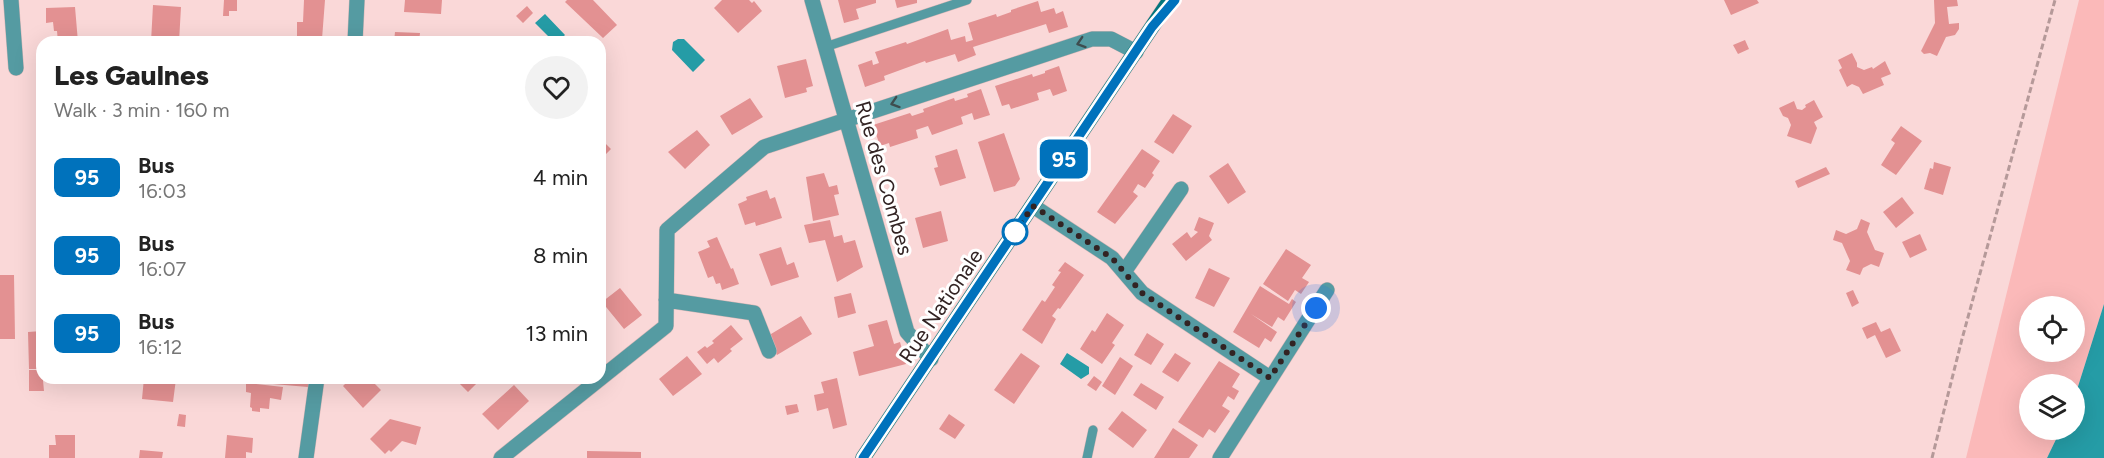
<!DOCTYPE html>
<meta charset="utf-8">
<style>
:root{--surface:#fff;--page:#f2f2f2;--text:#222;--muted:#767676}
body{margin:0;font-family:Figtree,sans-serif;background:var(--page);color:var(--text);height:100vh;display:flex;flex-direction:column;font-size:22px;white-space:nowrap}
*{box-sizing:border-box;margin:0}
p{font-size:20px;color:var(--muted)}
.icon{flex:none;width:33px;height:33px;fill:none;stroke:currentColor;stroke-width:2;stroke-linecap:round;stroke-linejoin:round}
.map{position:relative;flex:1;overflow:hidden}
.side{position:absolute;left:36px;top:36px;width:570px;height:348px;display:flex;flex-direction:column;background:var(--surface);border-radius:18px;box-shadow:0 6px 24px #0002}
.side>*{flex:none}
.badge{padding:0 12px;border-radius:9px;font-size:21px;line-height:39px}
.fabs{position:absolute;left:2019px;top:296px;display:grid;gap:12px}
.fabs a{display:grid;place-items:center;width:66px;height:66px;border-radius:50%;background:var(--surface);box-shadow:0 6px 24px #0002;font-size:30px}
.you{position:absolute;width:30px;height:30px;margin:-15px;border:4px solid #fff;border-radius:50%;background:#1a73e8;box-shadow:0 0 0 9px #1a73e833}
.map>.badge{position:absolute;translate:-50% -50%;box-shadow:0 0 0 3px #fff}
.round{display:grid;place-items:center;flex:none;width:63px;height:63px;border-radius:32px;background:var(--page)}
.summary{display:flex;align-items:center;justify-content:space-between;height:102px;padding:0 18px}
h1{font-size:28px;font-weight:800;line-height:45px}
ul{padding:0;list-style:none}
li{display:flex;align-items:center;gap:18px;height:78px;padding:0 18px}
li div{flex:1}
li b{display:block;font-size:22px}
li em{font-style:normal}
li .badge{min-width:66px;font-weight:700;text-align:center}
.map>svg:first-child{display:block}
.green{fill:#fbb9b9;fill-rule:evenodd}
.water{fill:#259ca6}
.building{fill:#e39192}
.lines{fill:none;stroke-linecap:round;stroke-linejoin:round}
.service-casing{stroke:#d6b7b7;stroke-width:10}
.minor-casing{stroke:#d6b7b7;stroke-width:16}
.secondary-casing{stroke:#d6b7b7;stroke-width:16}
.path{stroke:#b59999;stroke-width:3;stroke-dasharray:6 3;stroke-linecap:butt}
.service{stroke:#559ba2;stroke-width:9}
.minor{stroke:#559ba2;stroke-width:15}
.secondary{stroke:#02757d;stroke-width:15}
.oneway{stroke:#3e4d4f}
.line-casing{stroke:#fff;stroke-width:14}
.line{stroke:#0072bc;stroke-width:9}
.walk{stroke:#322323;stroke-width:6;stroke-dasharray:0 10.8}
.stop-dot{fill:#fff;stroke:#0072bc;stroke-width:3}
.labels{text-anchor:middle;stroke-width:6;stroke-linejoin:round;paint-order:stroke}
.street-label{font-size:21px;fill:#322323;stroke:#fff}
</style>
<div class="map">
<svg width="2104" height="458" viewBox="0 0 2104 458">
<rect width="100%" height="100%" fill="#fad8d8"/>
<path class="green" d="M2079,0h25v304l-29,92 -1,-12h-44v45h31l-14,29h-81zM2030,306h44v45h-44z"/>
<path class="water" d="M545,14l20,21 -7,7h-4l-19,-19z
M678,39h6l21,21 -12,12 -21,-22 1,-8z
M2104,304v154h-57l14,-29h13l1,-33z
M1067,353l22,14v7l-8,5 -21,-15z"/>
<path class="building" d="M224,0h13v11h-8v5h-6z
M304,0h21l-3,39 -25,-1v-16h6z
M405,0h37l-1,14 -37,-2z
M567,0h26l24,25 -14,13 -38,-36z
M722,0h27l3,3 2,-2 8,10 -24,22 -24,-25z
M838,0h38v3l-20,6 3,10 -15,4z
M895,0h22v3l-20,5z
M1724,0h33l2,3 -28,12z
M1934,0h23l1,6 -11,1 2,17 10,-1v6l-4,6 -9,2 -9,19 -7,-3 -6,1 -3,-3 14,-28z
M1038,1l3,11 13,-4 2,6 7,-3 5,16 -19,6 -3,-9 -73,23 3,8 -5,2 -13,5 -3,-8 -29,9 -1,-2 -41,15 1,4 -20,7 -7,-22 14,-5 1,5 6,-2 -4,-11 31,-10 1,2 41,-15 3,11 14,-4 1,6 7,-2 -5,-17 28,-9 1,3 14,-5v-2z
M153,5l28,2 -2,35h-28z
M527,6l6,7 -10,10 -7,-7z
M75,7l3,35h-20l-1,-11h-3l-1,-9 -7,1v-15z
M395,32l25,1 -1,9h-25z
M1745,40l4,9 -11,5 -5,-9z
M1852,53l5,10v4l7,3 8,-3 1,2 12,-8 6,13 -10,4 3,7 -21,9 -4,-7 -7,-3 -5,3 -8,-17 3,-2 -4,-8z
M806,59l7,27 -7,2 1,4 -22,6 -8,-32z
M1059,66l8,25 -14,5 -3,-7 -13,4 2,7 -28,9 -2,-5 -7,2 -7,-20 37,-12 1,3 12,-4v-2z
M981,89l9,26 -16,5 -2,-7 -11,4 2,7 -31,11 -4,-9 -12,4 2,8 -28,9 -1,-4 -9,3 -7,-21 37,-12 2,3 12,-4 -1,-3 31,-11 1,3 13,-4 -1,-3z
M750,98l13,19 -31,18 -12,-19z
M1814,100l9,17 -9,5 3,6 -6,16 -24,-8 4,-11 -3,-7 -5,-2 -4,-8 15,-7 3,8 5,1 4,-3 -1,-2z
M36,104h6v23h-4z
M1173,114l19,12 -19,28 -19,-12z
M1901,126l21,15 -26,34 -15,-10 14,-22 -4,-3z
M697,130l13,15 -25,24 -17,-17z
M1004,133l16,46 -5,7 -21,6 -16,-50z
M600,138l11,11 -11,11z
M957,149l9,29 -26,8 -6,-18 4,-1 -3,-11z
M1142,149l18,12 -8,12 2,2 -9,13 -7,-4 -5,8 5,4 -23,28 -18,-12z
M1934,162l17,5 -8,28 -19,-6 6,-21 3,1z
M1228,163l18,29 -18,12 -19,-28z
M1826,167l4,7 -32,14 -3,-7z
M824,173l5,14 8,-2 2,9 -5,1 5,20 -26,6 -7,-44z
M767,190l3,9 5,-2 7,21 -26,8 -1,-4 -10,3 -7,-21 9,-4 -1,-3z
M1902,197l12,16 -18,15 -13,-16z
M941,211l7,30 -25,7 -8,-30z
M1199,217l15,6 -5,13 3,4 -26,21 -14,-17 15,-12 4,6 7,-6 -4,-2z
M1861,219l9,4 -3,9 8,18 9,3 -5,14 -8,-3 -8,4 -3,7 -14,-5 4,-9 -8,-18 -9,-3 3,-10 10,4 11,-5z
M830,220l4,17 8,-2 2,8 11,-3 8,27 -26,15 -12,-42 -16,3 -5,-18z
M1920,234l7,16 -17,8 -8,-16z
M717,237l14,32 2,-1 6,16 -17,6 -2,-7 -4,1 -3,-8 -5,2 -10,-26 12,-5 -3,-6z
M781,247l6,18 7,-3 5,15 -28,9 -12,-32z
M1286,249l25,16 -9,13 7,4 -8,12 -6,-4 -7,11 -25,-17z
M1065,262l19,13 -24,34 -2,-1 -6,8 4,3 -14,25 -20,-14 20,-30 3,2 10,-15 -3,-2 9,-13 -3,-1z
M1209,268l21,10 -16,29 -19,-9z
M0,275h14l1,64h-15z
M1260,286l29,18 3,-5 4,3 -12,19 -6,-4 -6,10 -21,-13 26,18 -6,10 -6,-4 -6,10 -26,-16z
M620,288l22,27 -18,14 -22,-27z
M1853,290l6,13 -7,4 -6,-14z
M851,293l5,20 -18,5 -4,-21z
M1107,313l17,12 -12,18 3,2 -13,19 -22,-15 12,-19 3,2z
M801,316l11,18 -35,21 -11,-18z
M887,320l7,24 6,-2 6,22 -47,12 -6,-24 21,-6 -6,-21z
M1876,322l5,10 9,-4 11,23 -15,7 -11,-23 -8,4 -5,-11z
M731,325l12,14 -13,10 2,2 -14,12 -4,-5 -7,6 -10,-12 8,-6 2,2 7,-5 -2,-2z
M42,331v38h-13l-1,-37z
M1147,333l17,11 -13,21 -17,-10z
M1021,353l19,13 -26,38 -20,-14z
M1175,353l16,10 -13,19 -16,-10z
M687,356l15,18 -29,22 -14,-17z
M1120,357l13,9 -18,29 -13,-9z
M1219,361l21,13 -8,13 7,4 -5,9 -6,-4 -6,10 8,5 -15,22 -6,-4 -6,9 -25,-16z
M29,370h13l2,21h-15z
M1094,376l8,6 -6,9 -9,-6z
M144,378l32,1 -3,23 -31,-3z
M261,378h48l-1,9 -47,-4z
M351,378h18l12,12 -18,18 -20,-22z
M458,378h24l-14,14 -12,-12z
M837,378l10,47 -14,4 -5,-21 -11,3 -3,-16 10,-2 -3,-11z
M246,383l37,4 -2,13 -11,-2 -1,11 -9,-1v4l-8,-1v-3l-2,-1 1,-14 -5,-1z
M1141,383l23,14 -8,13 -23,-15z
M514,385l15,16 -31,29 -16,-16z
M797,404l2,8 -12,3 -2,-9z
M1122,411l25,19 -14,18 -25,-19z
M179,414l7,1 -1,12 -8,-1z
M949,414l16,11 -10,14 -16,-10z
M390,419l31,8 -5,18 -14,-4 -11,11 -2,-2 -4,4 -15,-15z
M1173,428l25,17 -9,13h-35z
M55,435h20v23h-26v-13h7z
M227,435l26,3 -1,15 -6,-1v6h-21z
M140,450l23,2 -1,6h-23z
M587,451l54,1v6h-54z"/>
<g class="lines">
<defs>
<path id="service" d="M825,47l142,-47
M1087,458l6,-28"/>
<path id="minor" d="M11,0l5,68
M812,0l95,332 24,27
M355,42l2,-42
M1033,206l79,52 30,35 128,85
M1124,272l57,-83
M666,300l88,13 15,38
M306,458l11,-80
M501,458l165,-132 1,-96 97,-83 328,-108h19l25,13
M1220,458l107,-168"/>
<path id="secondary" d="M863,458l307,-458"/>
</defs>
<use href="#service" class="service-casing"/>
<use href="#minor" class="minor-casing"/>
<use href="#secondary" class="secondary-casing"/>
<path class="path" d="M1932,458l30,-119 93,-339"/>
<use href="#service" class="service"/>
<use href="#minor" class="minor"/>
<use href="#secondary" class="secondary"/>
</g>
<defs><path id="oneway-chevron" d="M-2-3.5L2.5 0L-2 3.5" fill="none" stroke-width="1.6" stroke-linecap="round" stroke-linejoin="round" transform="scale(1.5)"/></defs>
<g class="oneway">
<use href="#oneway-chevron" transform="translate(1081 43) rotate(162)"/>
<use href="#oneway-chevron" transform="translate(895 103) rotate(162)"/>
</g>
<g class="lines">
<defs>
<path id="line" d="M863,458l289,-431 23,-27"/>
</defs>
<use href="#line" class="line-casing"/>
<use href="#line" class="line"/>
<path class="walk" d="M1015,232l18,-26 79,52 30,35 128,85 46,-70"/>
</g>
<circle class="stop-dot" cx="1015" cy="232" r="12"/>
<g class="labels">
<g class="street-label">
<text transform="translate(884 178) rotate(74)" y="7">Rue des Combes</text>
<text transform="translate(941 306) rotate(-56)" y="7">Rue Nationale</text>
</g>
</g>
</svg>
<div class="fabs">
<a><svg class="icon" aria-label="locate" viewBox="0 0 24 24"><circle cx="12" cy="12" r="6"/><path d="M12 2v4M12 18v4M2 12h4M18 12h4"/></svg></a>
<a><svg class="icon" aria-label="layers" viewBox="0 0 24 24"><path d="M12 4l9 5-9 5-9-5zM3 14l9 5 9-5"/></svg></a>
</div>
<div class="you" style="left:1316px;top:308px"></div>
<b class="badge" style="left:1064px;top:159px;background:#0072bc;color:#fff">95</b>
<section class="side">
<div class="summary"><div><h1>Les Gaulnes</h1><p>Walk · 3 min · 160 m</p></div><a class="round"><svg class="icon" aria-label="heart" viewBox="0 0 24 24"><path d="M12 20l-8-8c-3-5 5-10 8-4 3-6 11-1 8 4z"/></svg></a></div>
<ul>
<li><span class="badge" style="background:#0072bc;color:#fff">95</span><div><b>Bus</b><p>16:03</p></div><em>4 min</em></li>
<li><span class="badge" style="background:#0072bc;color:#fff">95</span><div><b>Bus</b><p>16:07</p></div><em>8 min</em></li>
<li><span class="badge" style="background:#0072bc;color:#fff">95</span><div><b>Bus</b><p>16:12</p></div><em>13 min</em></li>
</ul>
</section>
</div>
